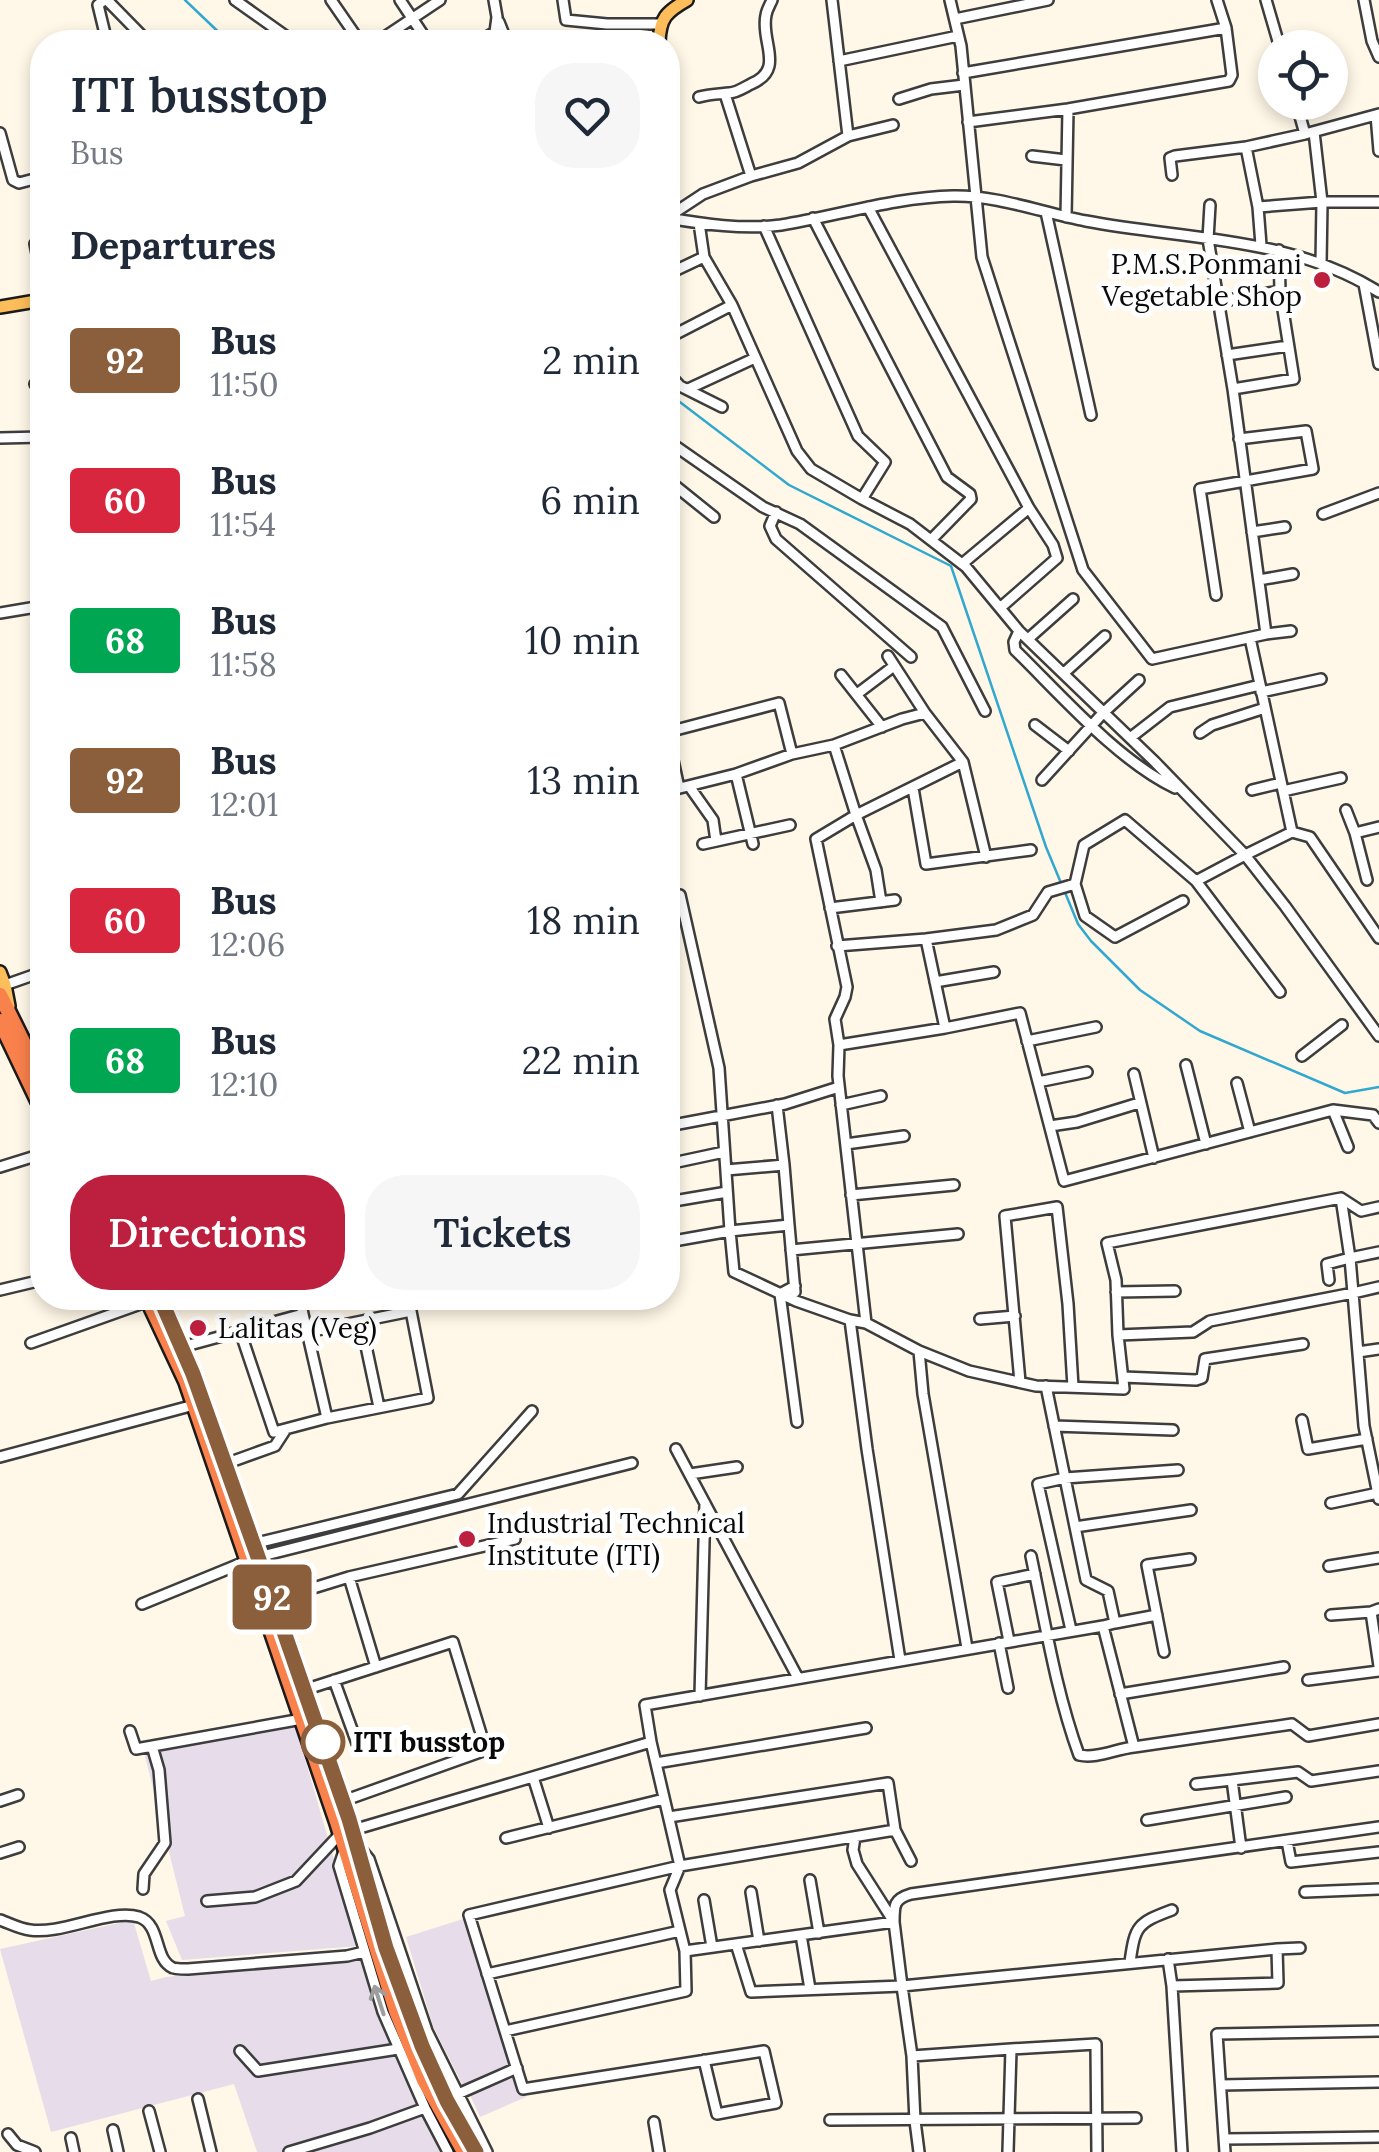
<!DOCTYPE html>
<style>
:root{--surface:#fff;--page:#f6f6f7;--text:#1f2937;--muted:#747a83;--accent:#bd203e}
body{margin:0;font-family:Lora,serif;background:var(--page);color:var(--text);height:100vh;display:flex;flex-direction:column;font-size:38px;white-space:nowrap}
*{box-sizing:border-box;margin:0}
p{font-size:32px;color:var(--muted)}
.icon{flex:none;width:55px;height:55px;fill:none;stroke:currentColor;stroke-width:2;stroke-linecap:round;stroke-linejoin:round}
.map{position:relative;flex:1;overflow:hidden}
.sheet{position:absolute;left:30px;top:30px;width:650px;height:1280px;display:flex;flex-direction:column;background:var(--surface);border-radius:40px;box-shadow:0 5px 15px #0003}
.sheet>*{flex:none}
.badge{padding:0 20px;border-radius:8px;font-size:35px;line-height:65px}
.tools{position:absolute;left:1258px;top:30px;display:grid;gap:20px}
.tools a{display:grid;place-items:center;width:90px;height:90px;border-radius:50%;background:var(--surface);box-shadow:0 5px 15px #0003;font-size:50px}
.map>.badge{position:absolute;translate:-50% -50%;box-shadow:0 0 0 5px #fff}
h2{padding:0 40px;font-size:38px;line-height:90px}
.round{display:grid;place-items:center;flex:none;width:105px;height:105px;border-radius:40px;background:var(--page)}
.overview{display:flex;align-items:center;justify-content:space-between;height:170px;padding:0 40px}
h1{font-size:48px;font-weight:600;line-height:75px}
.action{display:flex;gap:20px;margin-top:auto;padding:20px 40px}
.action a{flex:1;height:115px;border-radius:40px;background:var(--accent);color:#fff;font-size:40px;font-weight:600;line-height:115px;text-align:center}
.action a+a{background:var(--page);color:var(--text)}
ul{padding:0;list-style:none}
li{display:flex;align-items:center;gap:30px;height:140px;padding:0 40px}
li div{flex:1}
li b{display:block;font-size:38px}
li em{font-style:normal}
li .badge{min-width:110px;font-weight:700;text-align:center}
.map>svg:first-child{display:block}
.industrial{fill:#e7ddea}
.lines{fill:none;stroke-linecap:round;stroke-linejoin:round}
.stream{stroke:#30a8d0;stroke-width:2.5}
.minor-casing{stroke:#3d3d3d;stroke-width:14}
.major-casing{stroke:#1b1b1b;stroke-width:16}
.highway-casing{stroke:#1b1b1b;stroke-width:19}
.minor{stroke:#fff;stroke-width:9}
.major{stroke:#fdbd5a;stroke-width:11}
.highway{stroke:#f9814c;stroke-width:14}
.oneway{stroke:#9d9d9d}
.line-casing{stroke:#fff;stroke-width:22}
.line{stroke:#8b5e3c;stroke-width:15}
.poi-dot{fill:#bd203e;stroke:#fff;stroke-width:4}
.stop-dot{fill:#fff;stroke:#8b5e3c;stroke-width:5}
.labels{text-anchor:middle;stroke-width:10;stroke-linejoin:round;paint-order:stroke}
.poi-label{font-size:28px;fill:#0a0a0a;stroke:#fff;text-anchor:start}
.stop-label{font-size:28px;font-weight:bold;fill:#0a0a0a;stroke:#fff;text-anchor:start}
</style>
<div class="map">
<svg width="1379" height="2152" viewBox="0 0 1379 2152">
<rect width="100%" height="100%" fill="#fff7e7"/>
<path class="industrial" d="M295,1724l64,222 -177,14 -16,-39 19,-5 -42,-168z
M466,1918l47,148 -49,22 -31,-62 -27,-89z
M133,1920l18,61 15,-4 194,-19 65,158 21,36h-189l-23,-68 -183,48 -51,-183z
M515,2074l11,23 -46,20 -10,-22z"/>
<g class="lines">
<path class="stream" d="M185,0l44,42
M668,393l121,92 162,81 95,281 15,36
M1064,890l14,34 13,17 49,49 60,41 145,62 34,-6"/>
<defs>
<path id="minor" d="M104,0l-6,5 9,37
M107,0l41,42
M235,0l59,42
M331,0l29,42
M400,0l28,42
M563,0l3,20 41,4h53
M950,0l11,46 21,211 101,313 69,89 114,-25 -33,-245 -25,-150 2,-34
M1266,0l14,48
M1364,0l8,41 7,16
M955,19l93,-19
M499,22l8,20
M377,42l63,-42
M478,42l17,-10 2,-15 -3,-17
M839,61l119,-25
M963,73l263,-45 -9,-28
M725,94l26,82
M699,97c11,-3 20,-3 30,-4 7,0 16,-6 22,-9 35,-15 9,-42 15,-69 1,-6 4,-10 6,-15
M899,99l32,-10 33,-4
M1296,102l9,32 74,-20
M1376,115l3,36
M968,122l100,-13 161,-28 3,-6 -6,-47
M1314,132l8,70 -1,62
M0,133l13,47 6,3 23,-6
M848,136l45,-11
M1032,156l34,4
M1172,175l-2,-17 5,-2 71,-9
M868,207l161,301 24,37 4,13 -57,50
M1258,207l64,-5h57
M1046,212l45,203
M668,217l35,-23 48,-18 47,-13 50,-27 -16,-136
M1066,217l2,-108
M668,218c35,6 76,12 113,7 56,-9 115,-28 172,-29 44,-1 90,17 133,25 100,19 204,15 293,71
M813,218l134,259 23,17 1,5 -40,41
M699,223l5,34 28,48 65,146 14,18 51,30 48,25 56,43 53,64 136,131 90,93 -49,26
M764,226l94,210 27,26 -23,37
M35,244l7,35
M1261,245l-3,-38 -12,-60 59,-13
M668,274l36,-17
M1364,284l15,80
M1217,302l63,-11
M668,338l64,-33
M1227,355l61,-9
M668,373l12,13 42,21
M35,384l7,-1
M688,389l67,-31
M1233,389l61,-10 -14,-88 -1,-41
M0,438l42,-1
M668,441l95,66 37,17 142,103 43,84
M668,480l46,37
M776,512l-6,14 6,13 135,118
M1323,514l56,-21
M1252,532l33,-5
M962,564l67,-56
M1259,580l34,-6
M1216,595l-16,-106 113,-20 -7,-38 -67,8
M0,613l42,-7
M1019,631l-5,11 1,8c46,45 102,110 160,138
M1266,634l25,-3
M1250,638l42,194 18,5 69,101
M1028,639l45,-40
M888,656l37,57
M1064,673l41,-37
M841,675l41,52
M1261,692l60,-13
M857,694l37,-28
M1035,725l34,26
M668,732l111,-29 13,51
M1200,733l12,-8 53,-17
M668,737l11,51
M1130,738l40,-31 90,-22
M834,745l68,-26 23,-6 38,49
M736,774l17,70
M1042,780l61,-67 36,-33
M689,786l24,34 3,21
M913,788l13,76 105,-14
M1252,790l29,-7
M668,791l68,-17 56,-20 42,-9 22,70 -40,24 31,148 -2,10 -10,22 4,26 -1,31 28,247
M1283,791l58,-13
M1346,810l9,23 24,-6
M1292,832l-47,23 40,51 94,130
M1355,833l12,47
M703,844l87,-19
M668,898l12,-3 39,173 11,163 59,-6 -5,-60 -58,5
M1183,901l-68,36 -30,-21 -10,-32 9,-39 41,-25 71,61 84,111
M881,902l-5,-32 -20,-55 107,-53 23,95
M830,908l65,-8
M926,939l19,89
M837,946l89,-7 70,-9 37,-15 15,-23 27,-8
M935,982l59,-10
M5,985l37,-13
M1027,1041l69,-14
M839,1045l106,-17 75,-15 44,168 269,-71 40,5 6,8
M1302,1056l40,-31
M1186,1065l20,79
M1134,1074l20,84
M1038,1082l49,-10
M1237,1083l13,49
M777,1105l7,60
M841,1105l40,-9
M1333,1110l15,37
M668,1126l117,-22 54,-17
M1050,1126l27,-4 62,-19
M846,1144l58,-8
M668,1164l56,-12
M0,1167l42,-13
M851,1195l103,-10
M1341,1198l20,13 18,-4
M668,1202l59,-10
M789,1225l6,67
M668,1242l62,-11 4,41 62,29 54,19 16,3 53,28 50,20 67,15 88,3 -6,-54 75,-3 17,-11 143,-28 -3,-35 29,-6
M791,1250l167,-16
M795,1286l-15,8 17,128
M1379,1287l-26,6 11,133 15,73
M0,1290l42,-10
M1116,1292l59,-1
M300,1298l3,16
M980,1319l35,-3
M850,1320l17,129 33,211
M240,1331l34,101 53,-14
M363,1332l16,75
M1118,1335l-2,-55 -9,-37 234,-45 9,60 -23,6 2,16
M31,1343l118,-42
M182,1347l121,-33 24,104 101,-20 -17,-87 -103,21
M919,1351l4,43 44,254
M1358,1352l21,-3
M1123,1377l73,3 6,-2 3,-19 98,-15
M1020,1382l-15,-166 52,-9 11,97 5,83
M1046,1386l40,194 22,11 7,32 -12,3
M1302,1420l6,29 59,-10
M1054,1426l119,4
M676,1449l122,229
M0,1457l194,-52
M225,1464l50,-18 11,-17
M690,1474l47,-7
M1331,1503l47,-10
M1075,1527l116,-17
M253,1544l205,-50 74,-83
M1031,1556c14,66 25,136 48,199 17,4 37,-6 55,-8
M258,1557l374,-94
M1329,1566l50,-8
M349,1577l27,90
M297,1593l52,-16 166,-38
M142,1604l105,-43
M1379,1609l-8,3 8,54
M1331,1615l40,-3
M1115,1623l42,-8
M1071,1630l-33,-146 27,-6 113,-8
M1009,1641l-12,-59 38,-8
M999,1643l9,45
M1164,1652l-17,-87 43,-6
M334,1680l24,66
M1308,1680l71,-9
M304,1690l149,-48 33,108 -143,51
M1120,1694l164,-27
M700,1696l5,-193
M130,1731l6,18 166,-30
M651,1742l-6,-37 458,-79 31,121 158,-23 16,12 71,-12
M656,1763l210,-35
M533,1777l16,51
M1196,1784l36,-4
M0,1801l18,-6
M669,1817l219,-34 7,47 -215,36 -211,49 54,174c80,-13 161,-25 241,-38l12,52 -59,11 -13,-54
M1147,1820l139,-23
M353,1830l298,-88 29,124 -10,24 15,61 209,-29c0,-17 0,-23 17,-28l468,-67
M895,1830l16,31
M855,1837l-2,13 4,14 37,58 8,64 375,-37 1,34 -106,3 10,166
M506,1838l158,-39
M1287,1841l4,21 88,-10
M360,1848l9,11 58,172 60,121
M1241,1848l-9,-68 66,-8 13,9 68,-10
M344,1851l-5,15 44,146 42,96 23,44
M0,1853l19,-6
M810,1880l9,53
M143,1889l1,-15 21,-31 -6,-73 -7,-24
M751,1892l8,49
M1305,1892l74,-3
M704,1900l8,47
M207,1901l48,-4 41,-16 45,-48
M0,1920c9,3 20,9 30,10 32,5 81,-22 109,-13 23,8 14,42 34,51 1,1 14,1 15,1l159,-13 17,-4
M801,1935l9,54
M736,1944l15,48 151,-6 10,70
M1277,1949l23,-1
M1168,1959l4,27
M1130,1962c5,-36 7,-39 42,-52
M487,1974l193,-43
M505,2031l181,-40 -1,-40
M240,2051l18,20 140,-22
M1221,2085l158,-3
M458,2094l59,-26
M198,2099l13,53
M149,2111l11,41
M830,2120l306,-2
M654,2122l5,30
M113,2130l5,22
M8,2134l9,11 18,7
M71,2138l3,14
M1224,2139l155,-2
M289,2152l81,-24 55,-20
M919,2152l-4,-31 -3,-65 99,-7
M1008,2152l3,-103 85,-5 1,108
M1225,2152l-8,-118 162,-3"/>
<path id="major" d="M659,42c1,-24 7,-30 28,-42
M0,307l42,-7
M0,972l5,13 4,21"/>
<path id="highway" d="M0,995l42,85
M0,1021l42,88
M147,1298l39,83 151,441 59,189 28,69 40,72
M160,1298l33,76 65,183 91,262 37,129 36,98 25,55 29,51"/>
</defs>
<use href="#minor" class="minor-casing"/>
<use href="#major" class="major-casing"/>
<use href="#highway" class="highway-casing"/>
<use href="#minor" class="minor"/>
<use href="#major" class="major"/>
<use href="#highway" class="highway"/>
</g>
<defs><path id="oneway-shaft" d="M-6 0H5M1.5-3L5.5 0L1.5 3" fill="none" stroke-width="1.6" stroke-linecap="round" stroke-linejoin="round" transform="scale(2.5)"/></defs>
<use class="oneway" href="#oneway-shaft" transform="translate(379 2000) rotate(-108)"/>
<g class="lines">
<defs>
<path id="line" d="M160,1298l33,76 65,183 91,262 37,129 36,98 25,55 29,51"/>
</defs>
<use href="#line" class="line-casing"/>
<use href="#line" class="line"/>
</g>
<g class="poi-dot">
<circle cx="1322" cy="280" r="10"/>
<circle cx="198" cy="1328" r="10"/>
<circle cx="467" cy="1539" r="10"/>
</g>
<circle class="stop-dot" cx="323" cy="1742" r="20"/>
<g class="labels">
<g class="poi-label">
<text x="1302" y="274" text-anchor="end">P.M.S.Ponmani<tspan x="1302" dy="32">Vegetable Shop</tspan></text>
<text x="218" y="1338">Lalitas (Veg)</text>
<text x="487" y="1533">Industrial Technical<tspan x="487" dy="32">Institute (ITI)</tspan></text>
</g>
<g class="stop-label">
<text x="353" y="1752">ITI busstop</text>
</g>
</g>
</svg>
<div class="tools">
<a><svg class="icon" aria-label="locate" viewBox="0 0 24 24"><circle cx="12" cy="12" r="6"/><path d="M12 2v4M12 18v4M2 12h4M18 12h4"/></svg></a>
</div>
<b class="badge" style="left:272px;top:1597px;background:#8b5e3c;color:#fff">92</b>
<section class="sheet">
<div class="overview"><div><h1>ITI busstop</h1><p>Bus</p></div><a class="round"><svg class="icon" aria-label="heart" viewBox="0 0 24 24"><path d="M12 20l-8-8c-3-5 5-10 8-4 3-6 11-1 8 4z"/></svg></a></div>
<h2>Departures</h2>
<ul>
<li><span class="badge" style="background:#8b5e3c;color:#fff">92</span><div><b>Bus</b><p>11:50</p></div><em>2 min</em></li>
<li><span class="badge" style="background:#d7263d;color:#fff">60</span><div><b>Bus</b><p>11:54</p></div><em>6 min</em></li>
<li><span class="badge" style="background:#00a651;color:#fff">68</span><div><b>Bus</b><p>11:58</p></div><em>10 min</em></li>
<li><span class="badge" style="background:#8b5e3c;color:#fff">92</span><div><b>Bus</b><p>12:01</p></div><em>13 min</em></li>
<li><span class="badge" style="background:#d7263d;color:#fff">60</span><div><b>Bus</b><p>12:06</p></div><em>18 min</em></li>
<li><span class="badge" style="background:#00a651;color:#fff">68</span><div><b>Bus</b><p>12:10</p></div><em>22 min</em></li>
</ul>
<div class="action"><a>Directions</a><a>Tickets</a></div>
</section>
</div>
